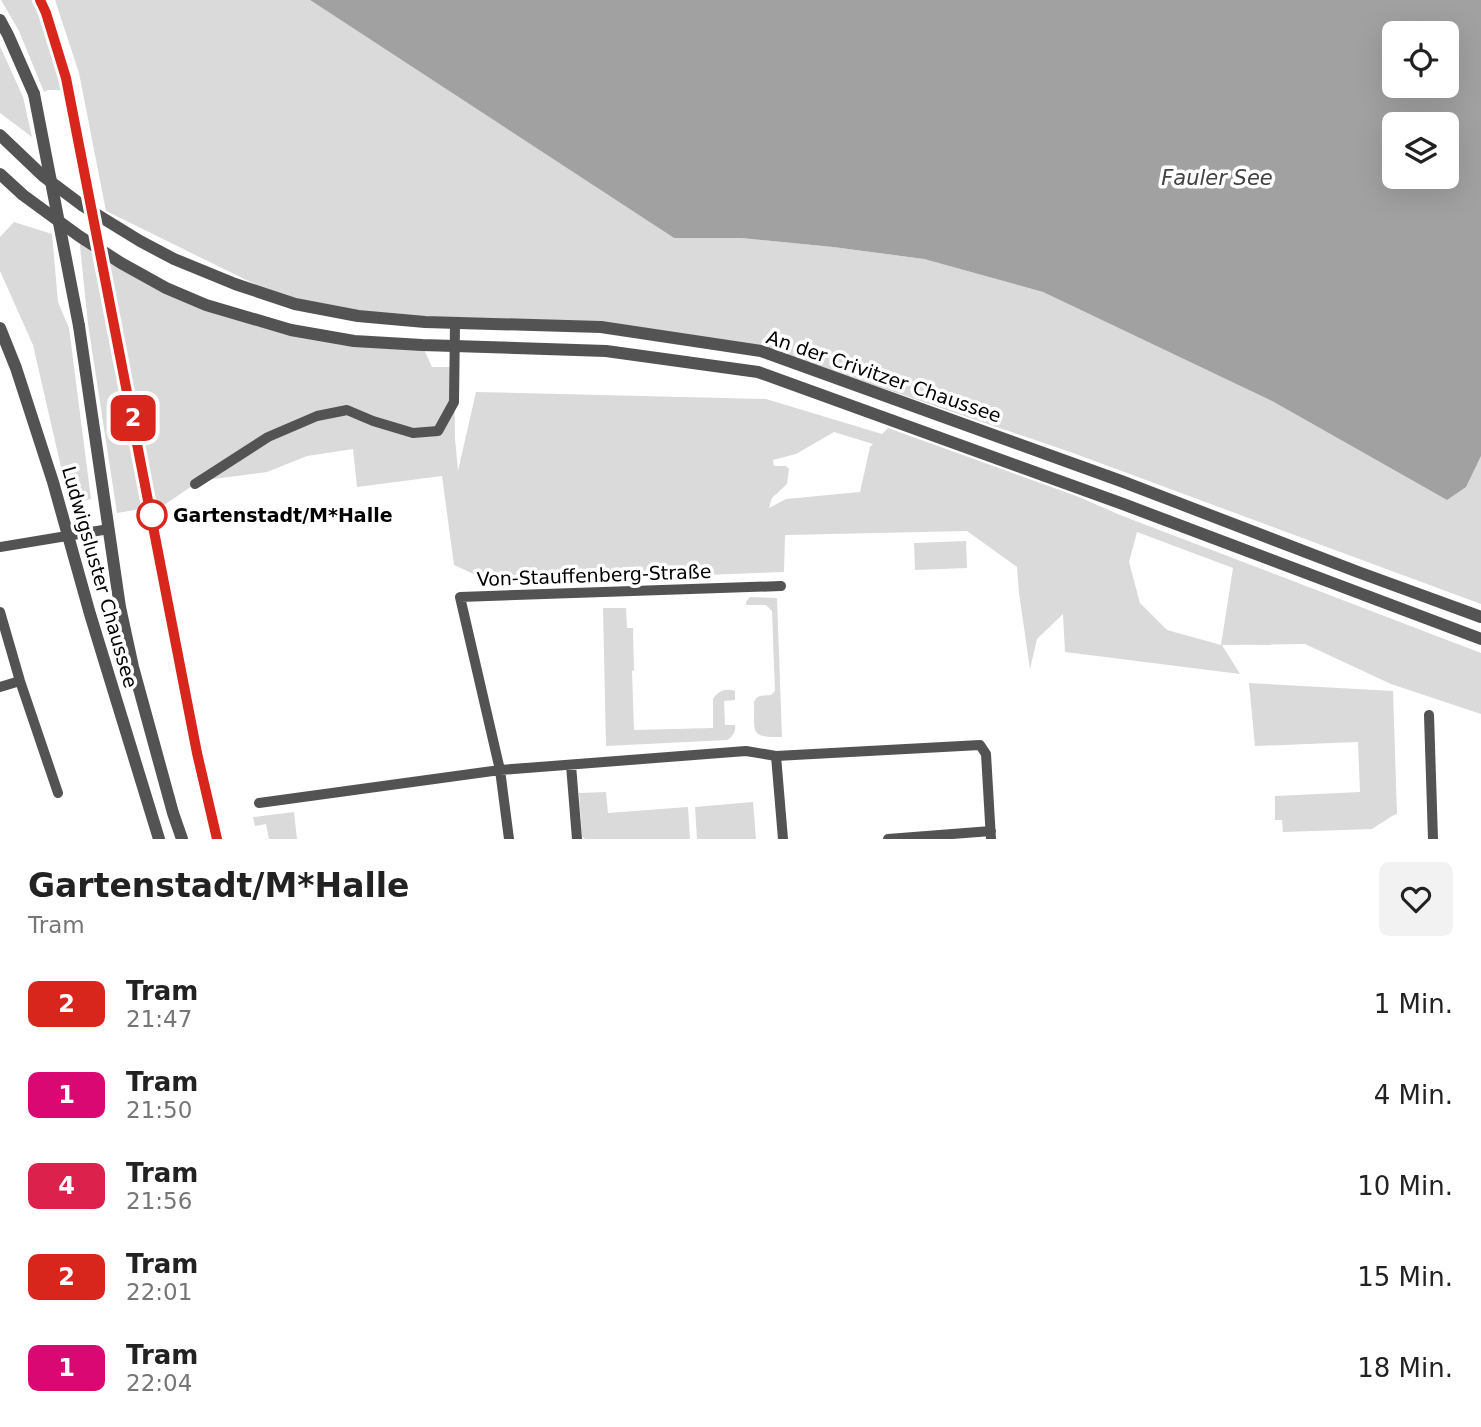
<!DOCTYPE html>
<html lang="de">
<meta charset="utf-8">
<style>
:root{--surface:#fff;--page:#f2f2f2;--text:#222;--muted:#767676}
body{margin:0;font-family:"DejaVu Sans",sans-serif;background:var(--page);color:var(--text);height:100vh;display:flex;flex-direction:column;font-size:26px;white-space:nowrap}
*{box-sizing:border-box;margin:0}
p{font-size:23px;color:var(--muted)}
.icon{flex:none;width:38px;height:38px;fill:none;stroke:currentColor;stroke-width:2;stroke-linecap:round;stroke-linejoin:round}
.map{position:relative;height:839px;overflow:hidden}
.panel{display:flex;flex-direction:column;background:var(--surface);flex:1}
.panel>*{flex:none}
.badge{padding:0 14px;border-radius:10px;font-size:24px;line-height:46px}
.fabs{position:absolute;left:1382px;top:21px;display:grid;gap:14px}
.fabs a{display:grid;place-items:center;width:77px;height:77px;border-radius:10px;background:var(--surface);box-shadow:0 7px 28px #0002;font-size:35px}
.map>.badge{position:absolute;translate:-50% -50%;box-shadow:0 0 0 4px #fff}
.round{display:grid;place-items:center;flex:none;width:74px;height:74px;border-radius:10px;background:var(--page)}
.overview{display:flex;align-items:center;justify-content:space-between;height:119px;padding:0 28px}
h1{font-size:33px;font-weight:700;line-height:52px}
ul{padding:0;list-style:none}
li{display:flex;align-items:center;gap:21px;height:91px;padding:0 28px}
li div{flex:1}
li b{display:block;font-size:26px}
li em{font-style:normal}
li .badge{min-width:77px;font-weight:700;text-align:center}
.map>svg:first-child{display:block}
.green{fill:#dadada;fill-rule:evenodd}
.water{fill:#a1a1a1;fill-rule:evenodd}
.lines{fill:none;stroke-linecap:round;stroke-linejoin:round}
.minor{stroke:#535353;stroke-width:10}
.tertiary{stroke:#535353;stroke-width:12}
.tram{stroke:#000;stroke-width:2}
.tertiary-bridge{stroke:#535353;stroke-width:12}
.line-casing{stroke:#fff;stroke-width:16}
.line{stroke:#d9261c;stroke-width:10}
.stop-dot{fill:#fff;stroke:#d9261c;stroke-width:3.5}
.labels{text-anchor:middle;stroke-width:7;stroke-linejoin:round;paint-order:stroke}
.street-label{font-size:19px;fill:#000;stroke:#fff}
.stop-label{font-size:19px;font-weight:bold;fill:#000;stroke:#fff;text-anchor:start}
.water-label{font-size:21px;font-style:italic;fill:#424242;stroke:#fff}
</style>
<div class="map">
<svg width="1481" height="839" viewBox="0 0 1481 839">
<rect width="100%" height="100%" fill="#fff"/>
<path class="green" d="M1,0h39c21,46 30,96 40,145l-6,1 -11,-56h-15l-4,2 -25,-61z
M55,0h255l364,238h67l92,9 91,12 119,33 229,109 175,99 19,-14 15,-30v148l-408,-151 -273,-93 -199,-33 -146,-3 -160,-20 -189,-93 -27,-138z
M0,46l23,51 9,40 -32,-24z
M14,222l38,12 6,68 11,26 22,171 -22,3 -36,-157 -33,-74v-34z
M79,236l87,52 125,42 131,15 10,22h22l1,71 3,33 18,-79 290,7 116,35 6,-6 191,69 41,18 361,138v61l-90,-30 -86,-40 -83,1 18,29 -175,-22 -2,-38 -26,25 -7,30 -11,-76 -2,-26 -50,-36 -182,4 -1,37 -291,11 -39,-18 -12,-89 -85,11 -4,-38 -46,7 -40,16 -61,8 -11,4 -31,21 -47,8 -29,-189zM834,432l39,12 -3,3 -10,45 -74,7 -17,9 3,-10 15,-14 2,-15 -3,-3h-12l-1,-6 23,-6zM1137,532l96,36 -12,77 -54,-15 -27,-27 -11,-41z
M966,541l1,27 -52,2 -1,-27z
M750,597l27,1 5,139c-34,1 -27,-5 -28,-35 3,-8 9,-6 17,-7l4,-4 -3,-80 -6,-6h-20v-3z
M603,608h23l1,20h6l1,42 -2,1 2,59 79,-2v-29c5,-8 13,-11 22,-8v9l-11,1 1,24h10c1,6 -2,12 -8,15l-121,6z
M1249,683l144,8 4,123 -5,2 -20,13 -89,3 -1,-12h-7v-24l85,-4 -2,-50 -103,4z
M606,792l2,21 80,-6 2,32h-105l-3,-2 -3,-44z
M753,802l3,37h-59l-2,-32z
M294,812l3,27h-28l-3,-15 -11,2 -2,-9z"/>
<path class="water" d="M310,0h1171v456l-15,31 -19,13 -175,-99 -229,-109 -119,-33 -91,-12 -92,-9h-67zM1395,33h52v53h-52zM1395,124h52v53h-52z"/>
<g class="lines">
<path class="minor" d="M195,484l73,-47 49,-21 30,-6 26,11 40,12 25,-2 16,-29 1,-78
M0,547l109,-18
M0,612l20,69 38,112
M0,687l20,-6
M1429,715l4,124
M776,756l7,83
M571,765l6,74
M259,803l241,-33 246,-19 30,5 204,-11 6,9 5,85
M509,839l-9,-69 -40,-173 321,-11
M888,839l103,-8"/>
<path class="tertiary" d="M0,20l8,15 26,59
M0,135l43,41 40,30 57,35 34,18 61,25 60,20 63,12 67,6 176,5 160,24 360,130 237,91 123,45
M0,174l23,21 56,41 42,27 45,25 40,17 85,25 63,11 68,4 184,6 152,21 365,132 358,135
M79,326l41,281 13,60 40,146 9,26
M0,328l16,40 37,114 37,132 69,225"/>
<path class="tram" d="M40,0l6,13 21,65 130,675 20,86"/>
<path class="tertiary-bridge" d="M34,94l45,232"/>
</g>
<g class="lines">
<defs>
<path id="line" d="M40,0l6,13 20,65 131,675 20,86"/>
</defs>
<use href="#line" class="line-casing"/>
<use href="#line" class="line"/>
</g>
<circle class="stop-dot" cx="152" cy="515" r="14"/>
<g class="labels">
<g class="street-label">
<text transform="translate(884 376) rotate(19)" y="7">An der Crivitzer Chaussee</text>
<text transform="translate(594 575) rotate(-2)" y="7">Von-Stauffenberg-Straße</text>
<text transform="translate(100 577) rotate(74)" y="7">Ludwigsluster Chaussee</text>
</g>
<g class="stop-label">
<text x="173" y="522">Gartenstadt/M*Halle</text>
</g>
<g class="water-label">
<text x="1217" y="185">Fauler See</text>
</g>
</g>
</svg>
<div class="fabs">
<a><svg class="icon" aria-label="locate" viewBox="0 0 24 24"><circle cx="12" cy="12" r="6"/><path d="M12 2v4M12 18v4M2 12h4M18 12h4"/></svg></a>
<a><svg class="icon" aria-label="layers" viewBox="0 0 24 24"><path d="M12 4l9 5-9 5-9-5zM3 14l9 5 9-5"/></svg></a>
</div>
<b class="badge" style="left:133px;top:418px;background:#d9261c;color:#fff">2</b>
</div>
<section class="panel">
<div class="overview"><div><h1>Gartenstadt/M*Halle</h1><p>Tram</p></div><a class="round"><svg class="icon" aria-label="heart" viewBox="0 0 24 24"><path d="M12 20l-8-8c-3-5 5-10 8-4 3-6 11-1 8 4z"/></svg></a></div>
<ul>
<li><span class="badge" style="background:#d9261c;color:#fff">2</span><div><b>Tram</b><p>21:47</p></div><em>1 Min.</em></li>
<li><span class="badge" style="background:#da0873;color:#fff">1</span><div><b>Tram</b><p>21:50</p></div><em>4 Min.</em></li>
<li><span class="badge" style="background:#db214c;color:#fff">4</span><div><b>Tram</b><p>21:56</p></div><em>10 Min.</em></li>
<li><span class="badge" style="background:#d9261c;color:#fff">2</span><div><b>Tram</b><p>22:01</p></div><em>15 Min.</em></li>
<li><span class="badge" style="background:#da0873;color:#fff">1</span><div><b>Tram</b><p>22:04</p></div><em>18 Min.</em></li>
</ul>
</section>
